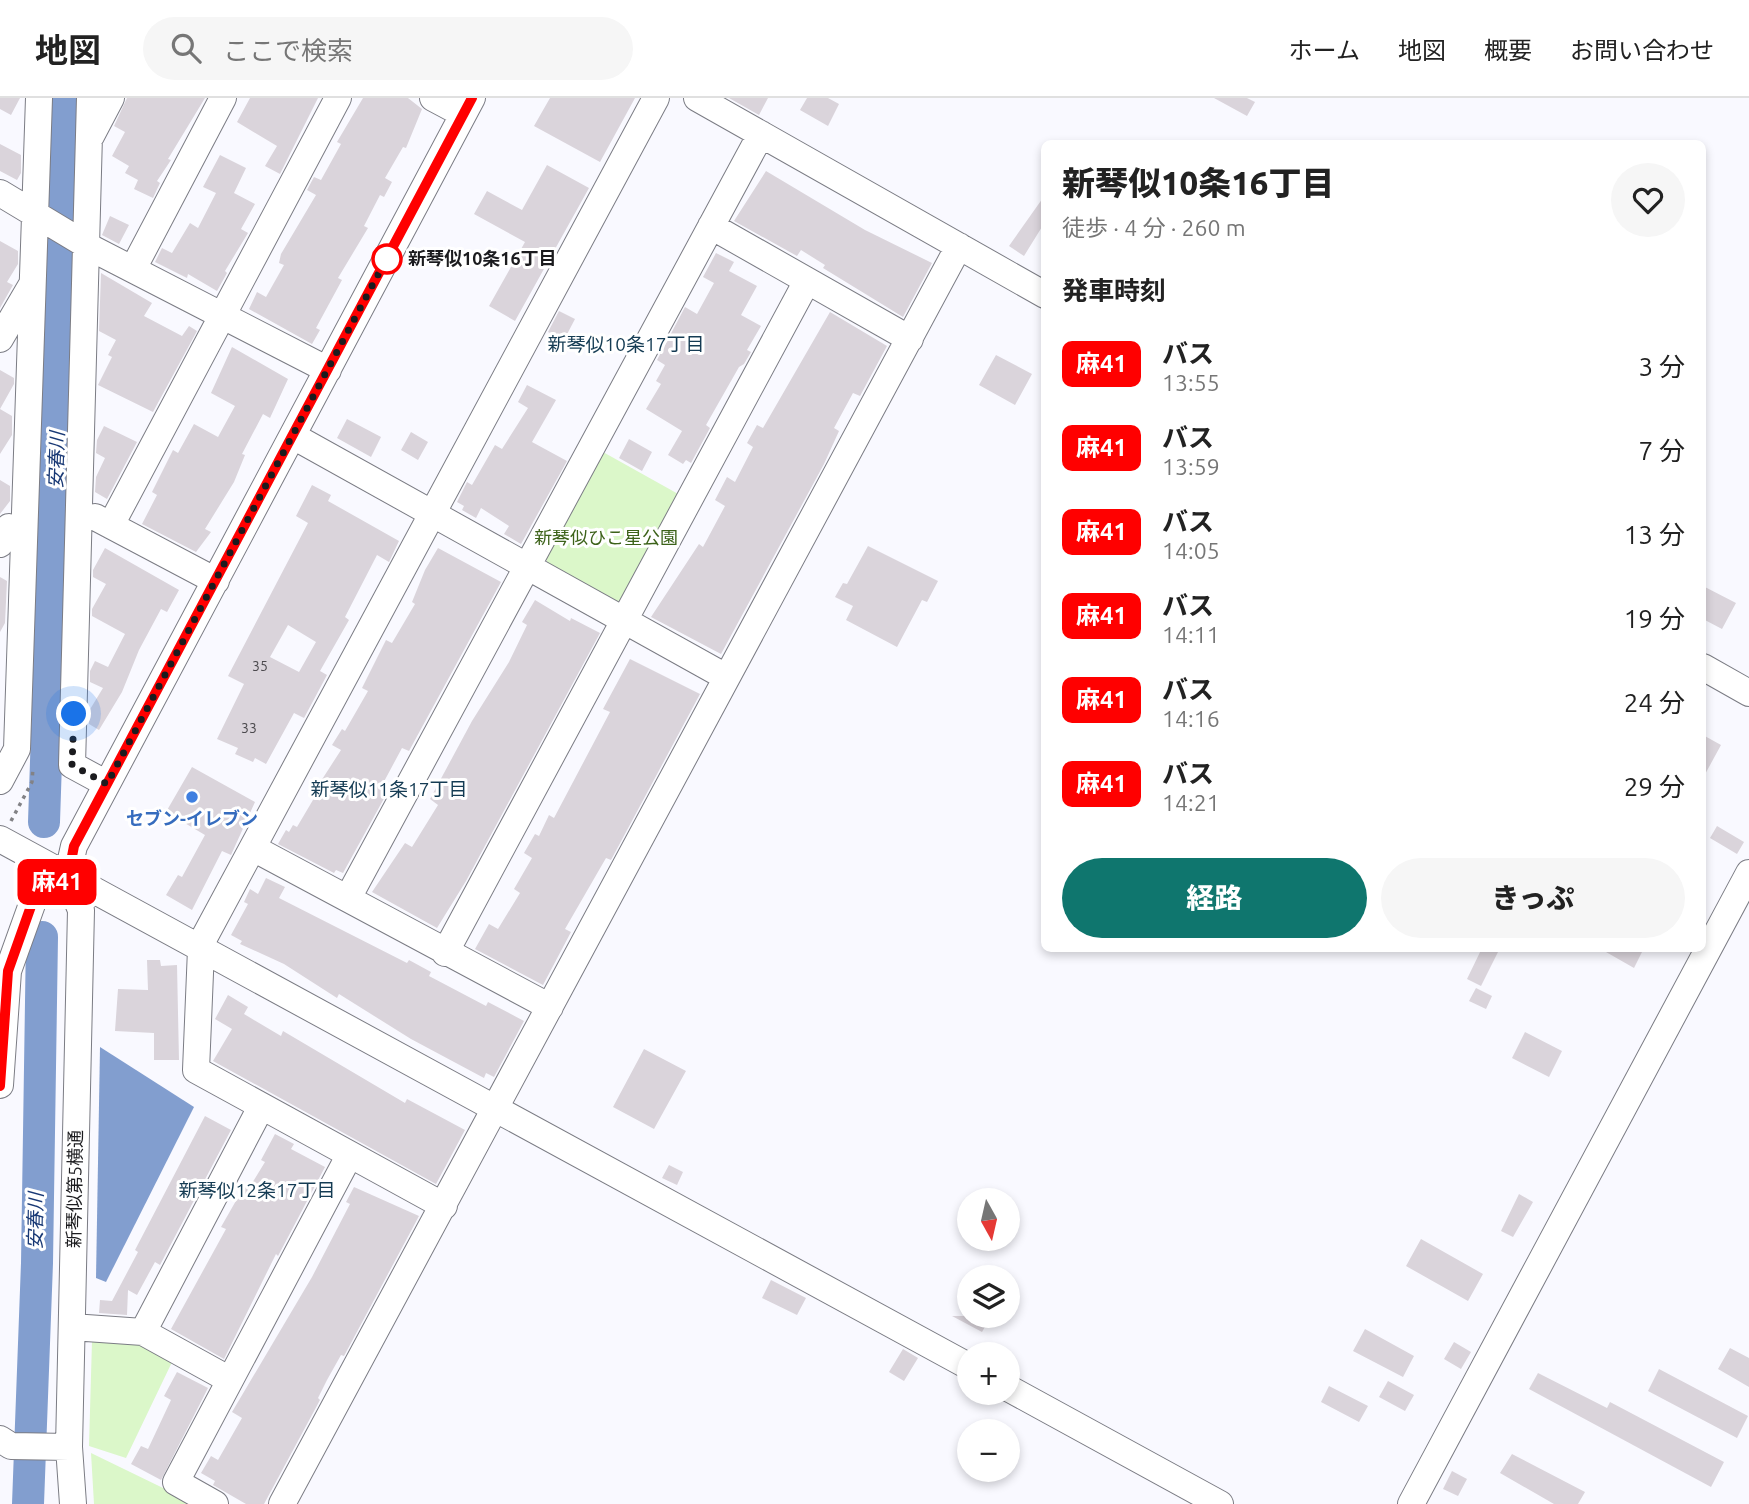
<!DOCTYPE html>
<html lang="ja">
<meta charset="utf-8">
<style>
:root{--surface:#fff;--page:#f6f6f6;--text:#222;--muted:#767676;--line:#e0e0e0;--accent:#0f766e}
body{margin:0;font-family:Ubuntu,"Noto Sans JP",sans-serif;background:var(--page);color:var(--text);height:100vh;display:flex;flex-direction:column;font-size:26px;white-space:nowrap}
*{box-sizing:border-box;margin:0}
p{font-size:23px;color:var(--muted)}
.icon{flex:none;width:38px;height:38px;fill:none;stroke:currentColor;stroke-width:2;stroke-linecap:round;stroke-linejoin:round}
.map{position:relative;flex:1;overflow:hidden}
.side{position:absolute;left:1041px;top:42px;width:665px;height:812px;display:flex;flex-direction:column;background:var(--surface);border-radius:10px;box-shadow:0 4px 10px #0003}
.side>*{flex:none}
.badge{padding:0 14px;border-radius:10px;font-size:24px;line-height:46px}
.needle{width:46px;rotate:172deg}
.fabs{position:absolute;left:957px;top:1090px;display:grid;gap:14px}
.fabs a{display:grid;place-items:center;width:63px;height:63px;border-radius:50%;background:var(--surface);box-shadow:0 4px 10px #0003;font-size:35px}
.you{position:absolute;width:35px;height:35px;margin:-18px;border:5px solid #fff;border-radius:50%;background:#1a73e8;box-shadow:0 0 0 10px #1a73e833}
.map>.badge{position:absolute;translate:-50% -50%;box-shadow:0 0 0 4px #fff}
h2{padding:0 21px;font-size:26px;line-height:63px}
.round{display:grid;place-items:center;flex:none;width:74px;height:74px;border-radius:37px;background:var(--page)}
.headline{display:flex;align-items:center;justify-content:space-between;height:119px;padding:0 21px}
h1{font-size:33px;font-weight:800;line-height:52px}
.primary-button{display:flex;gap:14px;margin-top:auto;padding:14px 21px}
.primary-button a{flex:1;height:80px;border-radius:42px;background:var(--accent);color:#fff;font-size:28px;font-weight:800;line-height:80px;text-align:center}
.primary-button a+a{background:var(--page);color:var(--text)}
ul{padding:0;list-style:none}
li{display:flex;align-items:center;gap:21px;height:84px;padding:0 21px}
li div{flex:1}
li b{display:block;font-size:26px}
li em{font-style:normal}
li .badge{min-width:77px;font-weight:700;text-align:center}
header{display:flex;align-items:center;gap:42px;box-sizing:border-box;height:98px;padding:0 35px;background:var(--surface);border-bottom:2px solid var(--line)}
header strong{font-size:33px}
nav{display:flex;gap:38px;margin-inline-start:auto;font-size:24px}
.search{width:490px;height:63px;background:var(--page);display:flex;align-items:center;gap:18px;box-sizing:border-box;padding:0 24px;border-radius:38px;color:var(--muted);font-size:26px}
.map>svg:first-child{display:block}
.green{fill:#dbf7c9}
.water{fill:#829ecf}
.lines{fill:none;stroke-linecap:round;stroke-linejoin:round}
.river{stroke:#829ecf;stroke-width:32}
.building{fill:#dad4db;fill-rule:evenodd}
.minor-casing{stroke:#7b7c84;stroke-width:28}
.path{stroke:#828286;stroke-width:3.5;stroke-dasharray:3.5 5;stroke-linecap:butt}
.minor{stroke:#fff;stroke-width:26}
.line-casing{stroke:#fff;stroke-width:16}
.line{stroke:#f00;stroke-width:10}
.walk{stroke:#1b1b1e;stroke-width:7;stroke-dasharray:0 12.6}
.stop-dot{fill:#fff;stroke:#f00;stroke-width:3.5}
.shop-dot{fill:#3f7fe0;stroke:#fff;stroke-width:2.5}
.labels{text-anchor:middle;stroke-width:6;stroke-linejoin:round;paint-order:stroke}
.number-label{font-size:14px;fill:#4b494d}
.stop-label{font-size:18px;font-weight:bold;fill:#1b1b1e;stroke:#fff;text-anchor:start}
.park-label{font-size:18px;fill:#3c6219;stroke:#fff}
.shop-label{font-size:18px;font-weight:bold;fill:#366cbe;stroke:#fff}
.street-label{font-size:18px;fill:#1b1b1e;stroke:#fff}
.neighbourhood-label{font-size:19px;fill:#143b53;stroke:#fff}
.water-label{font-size:19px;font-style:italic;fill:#193975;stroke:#fff}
</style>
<header>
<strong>地図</strong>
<div class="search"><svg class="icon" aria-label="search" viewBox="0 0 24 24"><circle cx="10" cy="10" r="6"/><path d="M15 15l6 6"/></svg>ここで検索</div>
<nav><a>ホーム</a><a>地図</a><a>概要</a><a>お問い合わせ</a></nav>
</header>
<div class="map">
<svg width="1749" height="1406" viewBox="0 0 1749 1406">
<rect width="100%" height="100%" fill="#f9f9ff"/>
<path class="green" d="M603,354l77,43 -56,105 -7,1 -70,-38 -1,-10z
M92,1243l52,3 29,16 -47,98 -37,-12z
M91,1355l105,51h-102z"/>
<path class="water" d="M100,949l94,60 -88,175 -10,-4z"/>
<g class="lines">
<path class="river" d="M44,724l24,-724
M28,1406l9,-241 5,-326"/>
</g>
<path class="building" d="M0,0h20l-9,17 -11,-6z
M127,0h78l-37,61 3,1 -14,21 3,2 -7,15 -19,-9 4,-9 -13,-7 4,-7 -17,-10 13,-24 -11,-6z
M250,0h68l-38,76 -15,-8 12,-20 -40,-24z
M363,0h45l14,11 -16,39 -3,-1 -18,31 7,4 -8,15 -4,-2 -16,31 4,2 -30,50 4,2 -26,48 4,2 -8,14 -63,-35 8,-17 9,5 18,-32 -5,-2 2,-9 35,-59 -9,-5 7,-13 7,3 20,-36 -4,-2z
M550,0h85l-35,64 -66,-36z
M729,0h39l-9,17z
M807,0h21l11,6 -11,22 -28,-16z
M1214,0h33l8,4 -8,14z
M0,46l21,11v18l-4,7 -17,-9z
M220,57l26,13 -12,25 21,11 -14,25 7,4 -23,38 2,2 -10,18 -29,-17 -1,4 -32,-16 7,-14 10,5 18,-30 8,5 18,-35 -13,-6z
M547,67l42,23 -74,133 -26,-15 36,-64 -51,-28 13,-23 35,19z
M766,73l99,59 67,33 -29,54 -80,-49 2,-3 -24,-15 -4,6 -63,-35z
M1045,97v27l-21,34 -15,-10z
M110,118l19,9 -10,19 -17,-9z
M0,143l18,10v13l-11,18 6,3 -13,23z
M716,155l18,9 -5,9 28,15 -16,29 20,11 -14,24 4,2 -7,12 -5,3 -33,58 4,3 -19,35 -5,-3 -3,4 -15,-9 14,-24 -36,-22 15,-25 -5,-3 9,-16 -8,-5 28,-53 12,7 17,-31 -11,-6z
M101,175l51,30 -8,13 38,20 7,-10 8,5 -44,81 -55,-27 14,-28 -4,-2 8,-15 -17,-9z
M559,213l16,8 -11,21 -16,-8z
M830,214l57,34 -27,50 -7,-3 -19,35 5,3 -15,33 -103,190 -70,-37 48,-73 4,3 22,-41 -10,-6 12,-23 8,5 18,-35 -6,-4 10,-18 6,3z
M232,249l56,32 -18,39 -7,-4 -21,40 3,1 -11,27 -29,47 6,3 -15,20 -54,-28 15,-29 -5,-3 21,-42 5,3 16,-29 24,13 17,-31 -24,-13z
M996,257l36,19 -17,31 -36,-20z
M0,272l14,8v6l-14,25z
M527,287l29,15 -24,42 35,19 -46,83 -17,-10 5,-8 -28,-18 -5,10 -14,-8 2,-4 -7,-4 10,-20 5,3 23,-40 7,4 26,-41 -10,-6z
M0,311l12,7v19l-12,19z
M347,321l34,18 -10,20 -34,-19z
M104,328l33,16 -30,57 -12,-7 1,-15 9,-19 -9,-5 1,-13z
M411,334l17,10 -10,18 -17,-10z
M629,341l23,13 -10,19 -23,-13z
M0,382l10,6v15l-10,13z
M312,387l19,10 -3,6 71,40 -10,21 -12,-7 -32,62 4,3 -29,51 7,4 -23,43 -10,-5 -28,51 -11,-6 -2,4 -18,-8 3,-6 -21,-9 27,-55 -16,-8 80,-153 -12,-7zM288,527l28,17 -17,30 -29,-15z
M868,448l70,35 -11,21 -5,-2 -25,47 -51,-27 7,-14 -18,-9 8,-14 4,1z
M105,450l74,42 -12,22 -6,-3 -22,41 -17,42 -23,38 -10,-6v-13l14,-23 -13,-6v-11l5,-10 13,6 17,-33 -33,-18v-7l14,-25 -13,-7v-7z
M438,450l63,34 -92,169 -7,-3 -22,41 7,4 -44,80 -7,-3 -2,3 -56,-29 8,-14 3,2 4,-7 4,2 26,-44 -2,-2 20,-31 -9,-5 10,-16 3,2 23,-40 -6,-3 24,-48 6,3 23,-39 -3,-2 13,-32z
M0,479l7,4 -2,42 -5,9z
M1703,488l33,17 -14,26 -19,-10z
M535,502l35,21 1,-3 29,15 -134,248 -29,47 -65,-36 33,-49 7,4 26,-42 -8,-6 42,-78 37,-59 18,-37 -5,-3z
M630,561l70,35 -89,166 -5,-2 -41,71 6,3 -28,53 -68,-36 14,-25 9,5 22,-36 -6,-4 18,-31 -8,-5 11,-19 4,2 10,-21 5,3 56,-106 -7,-3z
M1703,637l18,10 -18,33z
M192,669l63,35 -24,53 -9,-4 -30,59 -26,-15 12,-20 4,2 23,-42 -39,-23z
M1717,728l27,16 -7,12 -27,-16z
M266,780l19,9 -6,11 128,65 2,-3 22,12 -2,4 57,30 2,-4 36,19 -30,56 -8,-4 -2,5 -73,-39 -72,-45 -2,4 -53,-34 -44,-20 2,-3 -11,-6 17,-31 -4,-2 6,-13 8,5z
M1482,850h18l-19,38 -14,-7z
M1599,850h45l-10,20z
M147,862h13l1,6 16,-1 2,95h-25v-27l-39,-2 3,-42 30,1z
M1476,890l16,8 -6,13 -17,-8z
M228,897l20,12 -4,7 37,22 2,-5 122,72 2,-4 58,31 -29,54 -223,-123 19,-32 -17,-10z
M1525,934l37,19 -13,26 -37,-19z
M644,951l42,22 -32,58 -41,-22z
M205,1018l26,14 -71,135 -5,-3 -18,33 -9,-5 -1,25 -28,-2 1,-13 12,1 26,-49 -3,-2z
M275,1036l19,10 -3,5 34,18 -47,89 -2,-2 -52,105 -53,-30 55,-100 -5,-2 24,-42 4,3 16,-26 -4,-2z
M669,1067l14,7 -6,13 -15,-7z
M354,1089l65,29 -75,140 -3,-1 -14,25 -9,18 2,2 -56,104h-18l-33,-19 2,-4 -14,-8 10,-17 7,4 24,-42 -10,-6 80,-135 38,-73 -4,-2z
M1519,1096l14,8 -20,35 -12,-6z
M1421,1141l62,35 -15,27 -62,-35z
M771,1182l35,18 -9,17 -35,-17z
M952,1218h39l-9,16z
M1365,1231l49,27 -11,21 -50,-26z
M1454,1244l17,10 -10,17 -17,-10z
M1730,1250l19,10v29l-31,-18z
M903,1251l15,9 -14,23 -15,-9z
M1659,1271l89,47 -11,22 -89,-47z
M177,1274l31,16 -47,92 -30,-16 10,-18 7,3 23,-49 -7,-4z
M1538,1275l69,35 3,-6 114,60 -13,25 -182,-98z
M1388,1283l26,14 -9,16 -26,-14z
M1329,1288l39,20 -9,16 -38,-20z
M1512,1356l73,38 -7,12h-24l-54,-31z
M1452,1373l15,8 -9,17 -15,-7z"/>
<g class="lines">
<defs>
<path id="minor" d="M90,0l-18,667 35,19
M433,0l30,16
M697,0l348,197
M91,38l20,-38
M0,95l93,56 235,121
M711,128l199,113
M133,171l90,-171
M0,241l31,-53
M293,338l433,241
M95,419l121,64
M111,427l227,-427
M0,446l9,-17
M1703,569l46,26
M0,683l17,-32 22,-651
M0,741l970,528
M253,750l297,159
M348,800l413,-764
M445,855l362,-672
M0,987l8,-114 28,-78 31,-16
M444,1108l-248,-136 5,-121 4,-13 451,-838
M72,1229l71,5 87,48
M143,1234l118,-225
M1008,1290l212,116
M0,1341l11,7 58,1
M73,1406l-4,-57 12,-537 -14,-33 7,-31 398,-748
M215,1406l-39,-22 173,-326
M282,1406l677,-1258
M1411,1406l338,-631"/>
</defs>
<use href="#minor" class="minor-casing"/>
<path class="path" d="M11,723l21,-39 1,-15"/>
<use href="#minor" class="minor"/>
</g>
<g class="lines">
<defs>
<path id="line" d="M0,988l8,-115 28,-79 32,-15 6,-31 398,-748"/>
</defs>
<use href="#line" class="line-casing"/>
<use href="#line" class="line"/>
<path class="walk" d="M74,616l-2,51 35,19 282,-530 -2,5"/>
</g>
<circle class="stop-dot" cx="387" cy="161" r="14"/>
<circle class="shop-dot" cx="192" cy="699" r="7"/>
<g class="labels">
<g class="number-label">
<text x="260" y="573">35</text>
<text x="249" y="635">33</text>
</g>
<g class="stop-label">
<text x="408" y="167">新琴似10条16丁目</text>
</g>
<g class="park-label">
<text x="606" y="446">新琴似ひこ星公園</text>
</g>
<g class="shop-label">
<text x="192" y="727">セブン-イレブン</text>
</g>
<g class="street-label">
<text transform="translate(75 1091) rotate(-89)" y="6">新琴似第5横通</text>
</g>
<g class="neighbourhood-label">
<text x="626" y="253">新琴似10条17丁目</text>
<text x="389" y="698">新琴似11条17丁目</text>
<text x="257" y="1099">新琴似12条17丁目</text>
</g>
<g class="water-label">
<text transform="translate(56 362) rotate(-88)" y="7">安春川</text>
<text transform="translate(35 1123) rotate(-89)" y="7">安春川</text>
</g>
</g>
</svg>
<div class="fabs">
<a><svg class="needle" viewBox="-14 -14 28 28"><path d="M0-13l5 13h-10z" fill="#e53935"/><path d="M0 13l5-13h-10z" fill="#767676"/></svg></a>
<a><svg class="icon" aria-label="layers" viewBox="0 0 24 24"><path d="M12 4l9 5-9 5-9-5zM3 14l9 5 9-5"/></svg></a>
<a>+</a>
<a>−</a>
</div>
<div class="you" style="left:74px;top:616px"></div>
<b class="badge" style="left:57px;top:784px;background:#f00;color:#fff">麻41</b>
<section class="side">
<div class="headline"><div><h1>新琴似10条16丁目</h1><p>徒歩 · 4 分 · 260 m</p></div><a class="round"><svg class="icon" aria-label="heart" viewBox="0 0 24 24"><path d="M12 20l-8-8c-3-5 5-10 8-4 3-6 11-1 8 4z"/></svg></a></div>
<h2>発車時刻</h2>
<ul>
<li><span class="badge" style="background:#f00;color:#fff">麻41</span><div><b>バス</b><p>13:55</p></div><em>3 分</em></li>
<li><span class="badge" style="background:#f00;color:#fff">麻41</span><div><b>バス</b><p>13:59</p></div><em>7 分</em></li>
<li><span class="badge" style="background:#f00;color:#fff">麻41</span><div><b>バス</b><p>14:05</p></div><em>13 分</em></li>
<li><span class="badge" style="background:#f00;color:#fff">麻41</span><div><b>バス</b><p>14:11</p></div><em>19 分</em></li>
<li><span class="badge" style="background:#f00;color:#fff">麻41</span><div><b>バス</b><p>14:16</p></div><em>24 分</em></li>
<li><span class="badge" style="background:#f00;color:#fff">麻41</span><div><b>バス</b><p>14:21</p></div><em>29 分</em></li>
</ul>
<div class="primary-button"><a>経路</a><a>きっぷ</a></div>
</section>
</div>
